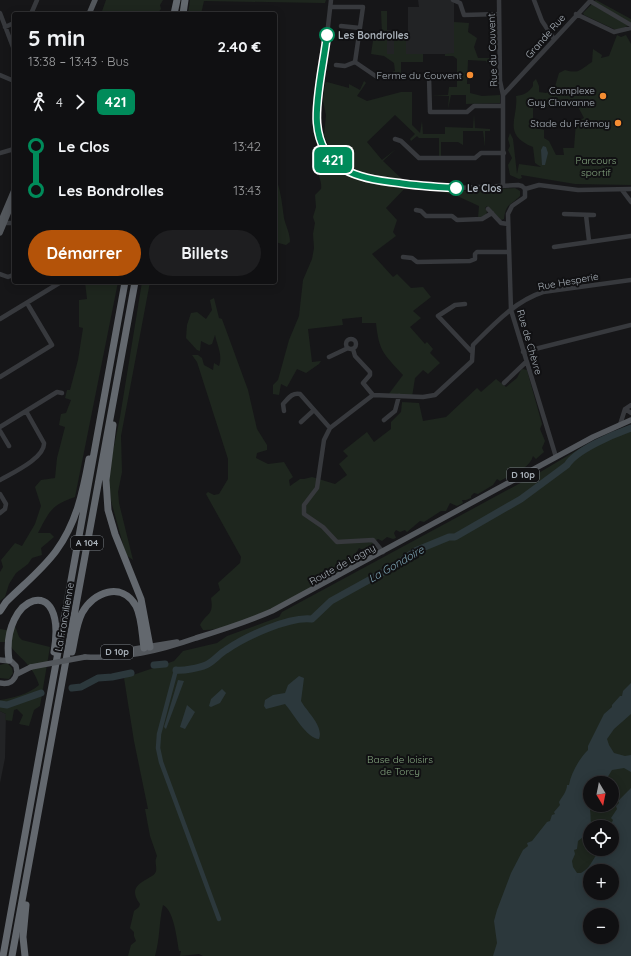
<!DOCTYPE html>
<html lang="fr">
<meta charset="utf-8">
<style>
:root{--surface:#101012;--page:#1e1e20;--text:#f1f3f6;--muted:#9c9d9f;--line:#303032;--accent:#b45309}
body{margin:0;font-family:Quicksand,sans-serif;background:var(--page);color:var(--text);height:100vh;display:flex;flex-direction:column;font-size:15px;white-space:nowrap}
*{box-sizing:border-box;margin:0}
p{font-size:13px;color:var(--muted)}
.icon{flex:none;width:22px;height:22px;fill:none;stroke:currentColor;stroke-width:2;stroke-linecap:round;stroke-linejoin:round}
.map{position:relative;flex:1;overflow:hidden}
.drawer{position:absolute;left:12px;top:12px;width:265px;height:272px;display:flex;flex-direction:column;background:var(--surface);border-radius:4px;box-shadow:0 2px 10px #0003,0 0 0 1px var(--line)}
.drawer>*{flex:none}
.badge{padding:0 8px;border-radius:6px;font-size:14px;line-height:26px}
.needle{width:26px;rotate:170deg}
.buttons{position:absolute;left:583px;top:776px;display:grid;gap:8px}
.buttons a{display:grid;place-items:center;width:36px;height:36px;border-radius:50%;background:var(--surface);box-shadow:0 2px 10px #0003,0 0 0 1px var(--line);font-size:20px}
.map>.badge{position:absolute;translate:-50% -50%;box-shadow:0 0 0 2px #fff}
.legs{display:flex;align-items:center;gap:6px;height:44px;padding:0 16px;font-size:13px}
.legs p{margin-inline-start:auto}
.head{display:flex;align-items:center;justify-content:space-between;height:68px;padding:0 16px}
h1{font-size:22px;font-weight:800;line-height:30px}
.action{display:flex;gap:8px;margin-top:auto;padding:8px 16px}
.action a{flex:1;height:46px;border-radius:24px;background:var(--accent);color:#fff;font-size:16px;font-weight:800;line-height:46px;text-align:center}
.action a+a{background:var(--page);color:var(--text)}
ul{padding:0 16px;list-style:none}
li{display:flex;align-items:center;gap:14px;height:44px;font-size:15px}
li i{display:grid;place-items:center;width:6px;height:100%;margin:0 5px;background:currentColor}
li i::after{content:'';width:10px;height:10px;margin:-5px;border:3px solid;border-radius:50%;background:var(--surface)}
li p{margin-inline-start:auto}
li:first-child i{background:linear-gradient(#0000 50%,currentColor 0)}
li:last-child i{background:linear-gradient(currentColor 50%,#0000 0)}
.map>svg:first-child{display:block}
.built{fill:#222325}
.green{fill:#1e261e;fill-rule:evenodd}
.water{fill:#2c383c;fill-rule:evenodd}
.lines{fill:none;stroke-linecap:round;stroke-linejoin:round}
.canal{stroke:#2c383c;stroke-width:4.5}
.river{stroke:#2c383c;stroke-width:7}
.minor{stroke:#37393d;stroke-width:4.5}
.major{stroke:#53575c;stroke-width:5.5}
.highway{stroke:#63686e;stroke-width:7}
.major-bridge{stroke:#53575c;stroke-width:5.5}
.line-1-casing{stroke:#fff;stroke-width:9}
.line-1{stroke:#008b5a;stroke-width:6}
.stop-1-dot{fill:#fff;stroke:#008b5a;stroke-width:2}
.poi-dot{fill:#f58d32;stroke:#111113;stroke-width:1.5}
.labels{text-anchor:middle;stroke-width:4;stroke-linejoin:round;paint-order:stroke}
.shield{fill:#111113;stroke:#7b8086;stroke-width:1}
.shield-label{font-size:9px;font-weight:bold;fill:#a8b0b8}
.stop-label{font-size:10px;font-weight:bold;fill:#a8b0b8;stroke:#111113;text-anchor:start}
.street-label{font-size:10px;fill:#a8b0b8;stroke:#111113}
.poi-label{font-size:10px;fill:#a8b0b8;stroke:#111113;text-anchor:end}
.park-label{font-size:10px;fill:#84a47f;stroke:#111113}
.water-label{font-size:11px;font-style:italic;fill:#7ea5b4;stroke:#111113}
</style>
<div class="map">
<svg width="631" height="956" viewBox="0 0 631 956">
<rect width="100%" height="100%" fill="#161618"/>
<path class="built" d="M418,0h36v54h-67v-24l21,2v-25h11z
M0,711l6,3 -1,44 -5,25z"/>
<path class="green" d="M106,0h57l-3,5 1,4 -4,5h-56z
M190,0h136l-1,3h-3l-118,-2 -3,13h-13z
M596,0l35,19v6l-15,5 -32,-15 -1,-2z
M381,11h6v43h7v-21h12v21h17v8h-22v16l-9,-3 -1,4 -5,-2 1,-3 8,-3 -1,-8 -10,-7 -13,-2 3,-20h8z
M454,22l15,1 -1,9 9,6 -3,9 4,11h18v6l-9,-1 -1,-2 -18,-1 -1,24h3v9l12,3 18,-1v8l-34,1v-9h-15l-3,14 1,-13h-18l17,-1 1,-8h8v-28l-4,-3h-8v-2l9,-1z
M617,35l4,2 5,-2 5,9v141l-56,-1 -54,-9 1,3 -3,1 -9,-4 -2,-10 4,-7 -4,-8 2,-4 -2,-7 2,-6 3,6 4,35 2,-10 22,3 -6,-4 -2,-16c-32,-13 -14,-30 -17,-51 8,-1 12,-3 17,-10v-4l3,-3 3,7v6l7,1 8,-3 5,-17 6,-3c14,4 15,0 27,-8l1,-13 9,6 -1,3 8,-2zM575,101l9,17 -8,4 -2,26h-11l1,7h-8l-7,-14 -5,-3v-8l-11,-3v-21l34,1z
M364,81l2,2 -9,13 10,5 34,-9h11v33l8,8 2,-12 1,13h22v-7l28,1 1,-14 1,14 15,1v2h-5v16l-2,-16h-20v14l-5,-3h-17v15h-2v-19h-20l-2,-2 -6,5 -1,-2 5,-5 -20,-19 -28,27 15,18 14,-11 -13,12 20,19 -35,-3 -26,-12 -11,-15 -7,-14 2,-21 -3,-14 2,-18 2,-1 22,6v-4l11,6z
M322,160h5l9,11 3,-4 19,10 50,8 -22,23 11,12 -4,12 3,4 -24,18 21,23 4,-3 14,14 12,-1 8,10 -18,14 8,7 -11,9 15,17 2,-2 6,7 -3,4 10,10 -12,11 -5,-4 -8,8 -3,19 -24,-2 15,-20c-19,-21 -24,-23 -27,-52h-14v-6l-20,2 1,6 -35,4 4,33 9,-1 -2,3 -13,9 -9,-4 -10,18 -6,-3 -2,11 -6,-1v-9l5,-5 11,-40 10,-24 4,-36 9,-21 2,-11 -1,-14 2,-11 -2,-6 3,-10 -1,-12 6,-6c2,-11 -9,-19 1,-29z
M275,176c6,14 7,28 9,42 2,9 6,15 6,24l-4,3 -11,-3z
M515,188l5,3v5c-10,10 -14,7 -16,23l-3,1 -14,-14 -2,2 2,3 -1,5 -8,2 1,-12 -24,-11 -14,-3z
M85,282h33l-43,215c-24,8 -26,15 -37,36h12l4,4 -13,11 1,7 -10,3 -4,6 -12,9 -7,11 -4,13 -5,4v-29l3,-5 -2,-7 14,-17 7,3 13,-22 6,-18 -6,-19 6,-7 14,-2 2,-20 8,-31 -6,-2 2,-11 5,-1 5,-13 -6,-2 2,-8h3l8,-30 5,-32 -4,-1v-27l8,-1z
M142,282h8l-29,154 1,36 -4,20 1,11 14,57 -7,-5 -15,-54 -2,-19 3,-26 8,-39z
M214,298l5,20 3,1 26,71 9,39 10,16v5l-10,3 -1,5 12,6 16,-2 9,15 -4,3 1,6 10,-7h4l8,-2 23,7 12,-9 -8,-11 9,-8 -5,-5 24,-19 7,10 17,-13v-7l10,-10 1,-10 17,1 4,18 23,-4 31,-29 4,4 15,-13 10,8 11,-9 4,-8 2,-1 4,1 15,54 -2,5 5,12 -3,7 2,4 -8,7 -3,-3c-3,13 -23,19 -33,25l-3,-2 -4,6 -15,9 -4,-1 -3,3v2l-5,2h-4l1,3 -6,3 -7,-3 -4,8h-5l-17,11 -4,-1 -13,11 -2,-2 -5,2 -4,-2 -2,3 2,5 -3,1 -6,-2 -5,4 -4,-2 -5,3 3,8 -2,1 -3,-3 -6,3 -6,-3 -3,5 5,6 -3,2c-34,19 -118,71 -155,69l-3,-5c7,-13 14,-9 11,-27l9,-8 -2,-7 22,-20 1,-6 -35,-63 2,-2 6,3 5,-1 9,-15v-20l-31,-97 -5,-7h6l4,3 2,7 9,5 1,-7 5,3c4,-11 -2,-21 -4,-31l-3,9 -3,1 -8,-4 -1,10 -3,-1 -11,-12 1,-13 4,-12 6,-1 9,7 6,-9 -2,-10z
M631,426v530h-428l-4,-2 -19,2 1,-5h-2c-2,-11 -5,-41 -16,-46 -4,16 -3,34 -8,51h-27l3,-11 5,-4 -2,-5v-4l-4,-4 4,-17 5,-4 1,-3c-17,-22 15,-24 16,-33 1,-6 -2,-9 1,-15l-7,-20 -5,-27h3l-14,-68 -10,-63 50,-17 9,-10 34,-8 10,-7 52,-19 3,-5 255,-138 47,-28zM590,783h22v22h-22zM590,827h22v22h-22zM590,871h22v22h-22zM590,915h22v22h-22z
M11,625l4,1 4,11 3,3 28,7 -10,59 -6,4 -5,16 -10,-2 4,-9 -6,-6 -3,1 -2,11 -7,-1 1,-6 -6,-3v-11c13,-2 29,-6 39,-15 -7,-22 -19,-25 -32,-43h-7v-13l6,1z
M7,663l5,5 1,5 -4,6 -9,-1v-13z"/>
<path class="water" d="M543,146l3,1 2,6 -3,12h-3l-1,-15z
M299,676l5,2 -3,23c6,11 23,25 18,38 -12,0 -26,-26 -34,-35l-19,5 -2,-3 1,-6 8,-5 12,-2 3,-8z
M178,680l6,1 -18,48 -2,-2z
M631,683v31l-17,15 -7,10 2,6 5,8 11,3 6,-1v17l-7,-4 -12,2 -8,13h-14v22l4,1 -4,4c1,5 0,11 2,17h-2v6l-3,1 -9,7 -1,8 -3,1 1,4 -3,7 1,6 4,6h4c9,-5 10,-11 16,-19l-1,-5h16v-22h-2l3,-7 -2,-2 6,-9 -1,-3 3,-3 -1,-2 13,-13v168h-138l4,-13 -3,-22 3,-11 14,-37 12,-23 5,-4 -1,-3 5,-2 15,-19 3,-1 2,-6 3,-1 -1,-2 6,-7 -1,-3c3,-5 8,-11 8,-17h2c2,-12 10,-26 19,-35v-4l16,-32 8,-7v-2l8,-9h2l1,-5zM590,871h22v22h-22zM590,915h22v22h-22z
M222,689l4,4 -6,10 -9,4 -2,-1 2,-7z
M187,705l8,7 -10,17 -5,-2z"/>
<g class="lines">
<path class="canal" d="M176,670l-17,64 -1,14 3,14 58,157"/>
<path class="river" d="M154,665l11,-1
M176,670c7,1 23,-2 30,-5 7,-3 13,-11 20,-15 19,-13 63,-34 86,-31l19,-18 65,-36 19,-14 34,-14h6l66,-38 46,-34c9,-15 47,-31 64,-37
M72,688l9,-1 17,-9 14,-1 19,-4
M0,704l7,1 34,-12"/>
<path class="minor" d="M331,0l-14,123 6,23 16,21 26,12 54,7 39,2 60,-3 4,1 3,3
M453,0l7,3 4,12 35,-1
M499,0l1,81 3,14v90
M534,0l8,21 12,18
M590,1l41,24
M330,7h33l-8,55 22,15
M0,13l13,34
M31,14l6,-14
M576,14l38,18 17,-4
M341,26l19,2
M5,27l9,-4
M336,65l9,1 10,-4
M0,75l14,6
M429,77l1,35h37l7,-6h29
M503,95l88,-95
M395,139l6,2 18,17h56l6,-5h23
M0,153l14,-4
M525,189v8l-13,9 -4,8 3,96 45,147
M525,189l14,-4 39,5 53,-1
M622,190l9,12
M488,209l13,14 7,1
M416,210l5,1 5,5h26l5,4 25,-1 10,-6
M564,214l30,1
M586,215l3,26
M4,223h10
M554,247l77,-11
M403,257l9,1 5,4 53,-1 5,-2v-5l2,-2h32
M0,274l8,3 5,-2 1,-3
M465,304l-10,1 -17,11 33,35
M0,319l61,-37
M346 344a5 5 0 1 1 10 0a5 5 0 1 1-10 0Z
M353,349l2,7 15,16v3l-7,8 10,12
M523,352l108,-27
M329,357l19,-9
M0,377l52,-32 -25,-42
M504,383l22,-21
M625,409l6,4
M284,411l-1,-7c5,-5 9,-12 17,-10l30,34
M384,420l11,-9 4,-15
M301,422l13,-12
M620,425l5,-16 6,-4
M0,427l57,-35 5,1
M0,431l9,15
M0,480c12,-7 45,-22 44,-37l-18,-32
M0,494l6,10 -1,5 -5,4
M383,552l-10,-12 -36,2 -14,-15 -19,-13v-9l13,-17 7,-48 6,-12 43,-33 50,2 12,-2 37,-34 1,-16c20,-20 42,-44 70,-53l88,-12"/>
<path class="major" d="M89,14l6,-14
M0,223l14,-33
M0,233l14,-34
M104,654l73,-12
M85,657c39,2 74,-6 111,-19 26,-8 51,-16 76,-27l321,-174 38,-17
M0,660l11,1 5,5 1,6c-2,9 -8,13 -17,11
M17,674l14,-7"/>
<path class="highway" d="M174,14l3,-14
M183,14l2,-14
M113,425l-7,55 2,30 7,24 26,65 9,48
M0,611l6,-9c17,-17 36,-32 50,-51 20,-27 27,-59 33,-92
M72,652c3,-13 4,-27 10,-39 11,-21 40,-32 54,-7 6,12 6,29 8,42
M9,660c-9,-65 59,-90 45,-8
M3,956l122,-674
M12,956l123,-674
M25,956l-2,-19 3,-32"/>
<path class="major-bridge" d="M31,667l54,-10"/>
</g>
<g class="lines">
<defs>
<path id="line-1" d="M327,35c-3,26 -12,64 -10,88 4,48 42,56 82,60 19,3 38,4 57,5"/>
</defs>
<use href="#line-1" class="line-1-casing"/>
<use href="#line-1" class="line-1"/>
</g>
<g class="stop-1-dot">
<circle cx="327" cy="35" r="7"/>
<circle cx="456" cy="188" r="7"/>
</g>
<g class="poi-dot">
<circle cx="470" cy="75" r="4"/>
<circle cx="603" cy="96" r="4"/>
<circle cx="618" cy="123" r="4"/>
</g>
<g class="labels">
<g class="shield">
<rect x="507" y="468" width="32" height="14" rx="3"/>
<rect x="71" y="536" width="32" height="14" rx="3"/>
<rect x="101" y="645" width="32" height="14" rx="3"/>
</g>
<g class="shield-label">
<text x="523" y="478">D 10p</text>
<text x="87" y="546">A 104</text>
<text x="117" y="655">D 10p</text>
</g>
<g class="stop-label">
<text x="338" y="39">Les Bondrolles</text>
<text x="467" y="192">Le Clos</text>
</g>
<g class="street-label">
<text transform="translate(545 36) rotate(-49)" y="4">Grande Rue</text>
<text transform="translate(492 50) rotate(-92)" y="4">Rue du Couvent</text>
<text transform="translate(568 281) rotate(-10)" y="4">Rue Hesperie</text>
<text transform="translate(530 342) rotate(74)" y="4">Rue de Chèvre</text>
<text transform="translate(342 564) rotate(-29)" y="4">Route de Lagny</text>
<text transform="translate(64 617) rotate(-80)" y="4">La Francilienne</text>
</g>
<g class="poi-label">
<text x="462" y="79">Ferme du Couvent</text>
<text x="595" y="94">Complexe<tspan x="595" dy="12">Guy Chavanne</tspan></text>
<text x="610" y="127">Stade du Frémoy</text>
</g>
<g class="park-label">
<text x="596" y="164">Parcours<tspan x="596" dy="12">sportif</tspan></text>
<text x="400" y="763">Base de loisirs<tspan x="400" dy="12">de Torcy</tspan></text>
</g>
<g class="water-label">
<text transform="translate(396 564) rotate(-30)" y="4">La Gondoire</text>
</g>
</g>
</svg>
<div class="buttons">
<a><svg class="needle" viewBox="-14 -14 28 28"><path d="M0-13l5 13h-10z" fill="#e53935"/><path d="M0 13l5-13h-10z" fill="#9c9d9f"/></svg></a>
<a><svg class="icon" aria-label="locate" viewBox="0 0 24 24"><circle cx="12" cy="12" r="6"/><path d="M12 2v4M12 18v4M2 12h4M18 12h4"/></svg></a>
<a>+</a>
<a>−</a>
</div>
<b class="badge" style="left:333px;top:160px;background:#008b5a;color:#fff">421</b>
<section class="drawer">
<div class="head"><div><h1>5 min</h1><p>13:38 – 13:43 · Bus</p></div><b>2.40 €</b></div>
<div class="legs"><svg class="icon" aria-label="walk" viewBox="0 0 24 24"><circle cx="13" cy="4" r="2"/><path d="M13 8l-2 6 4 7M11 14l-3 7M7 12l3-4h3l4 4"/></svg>4<svg class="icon" aria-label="forward" viewBox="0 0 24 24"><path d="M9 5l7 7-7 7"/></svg><b class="badge" style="background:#008b5a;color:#fff">421</b></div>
<ul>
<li><i style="color:#008b5a"></i><b>Le Clos</b><p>13:42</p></li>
<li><i style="color:#008b5a"></i><b>Les Bondrolles</b><p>13:43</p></li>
</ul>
<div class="action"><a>Démarrer</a><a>Billets</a></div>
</section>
</div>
